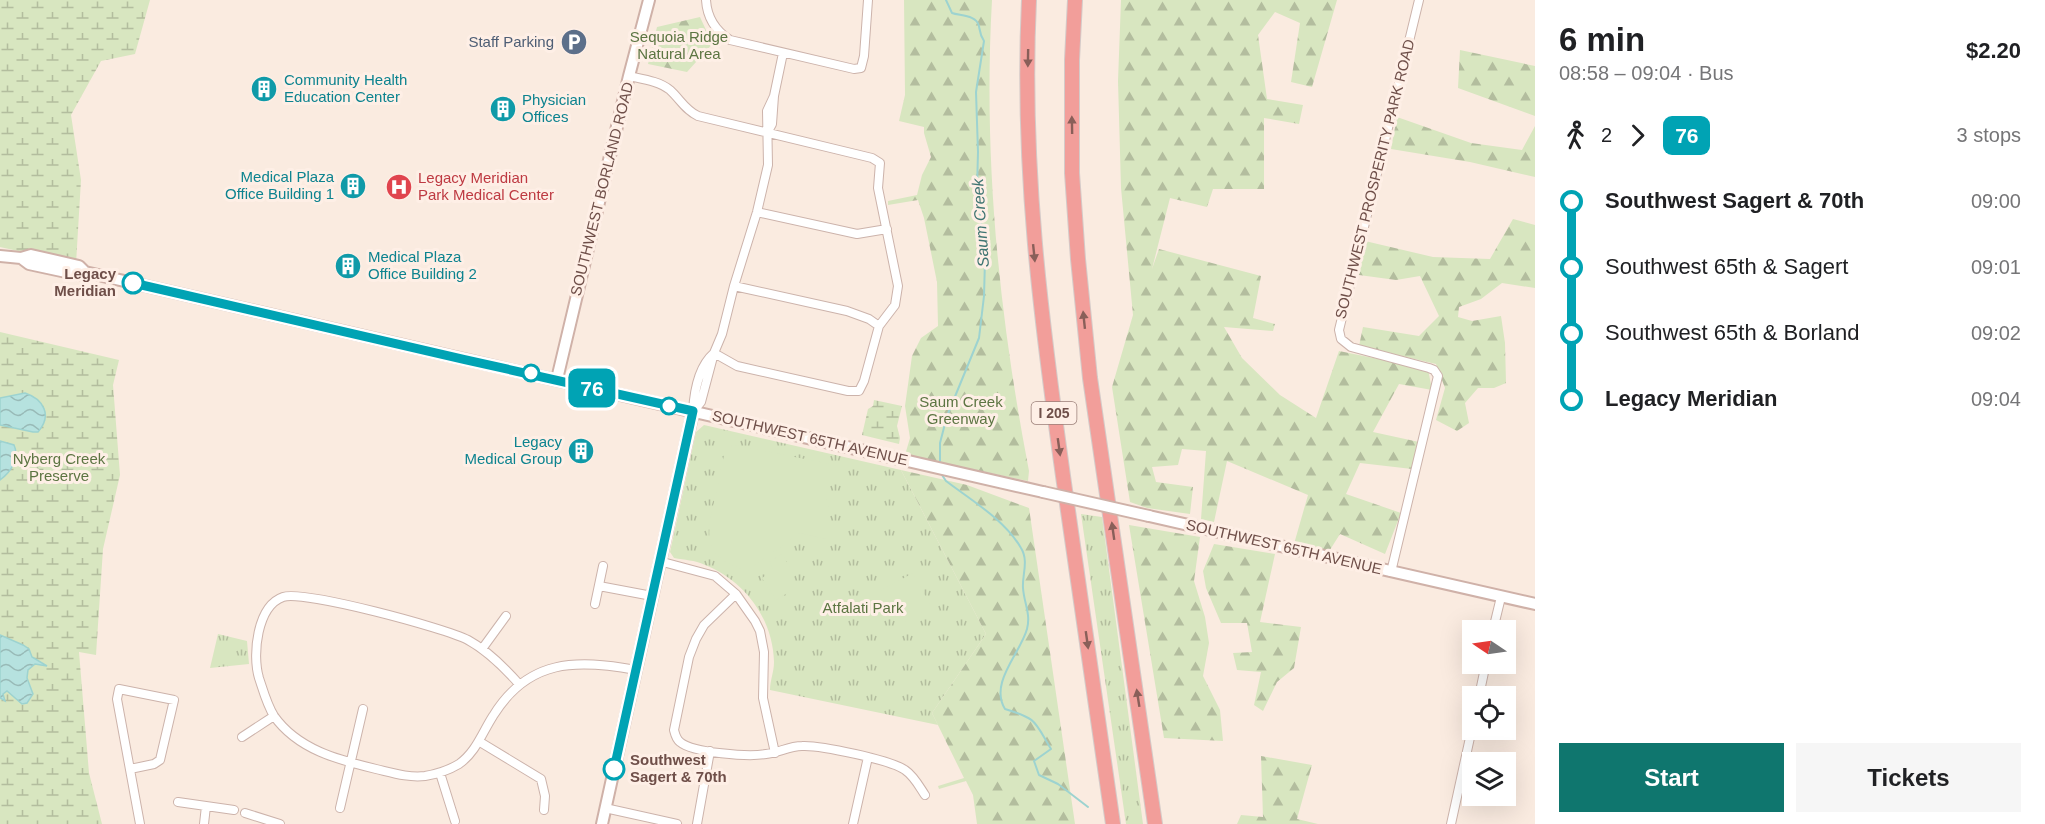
<!DOCTYPE html>
<meta charset="utf-8">
<style>
:root{--surface:#fff;--page:#f6f6f6;--text:#202124;--muted:#757577;--accent:#0f766e}
body{margin:0;font-family:Arial,sans-serif;background:var(--page);color:var(--text);height:100vh;display:flex;flex-direction:column;font-size:22px;white-space:nowrap}
*{box-sizing:border-box;margin:0}
p{font-size:20px;color:var(--muted)}
.icon{flex:none;width:33px;height:33px;fill:none;stroke:currentColor;stroke-width:2;stroke-linecap:round;stroke-linejoin:round}
.map{position:relative;flex:1;overflow:hidden}
.sheet{display:flex;flex-direction:column;background:var(--surface);width:510px}
.sheet>*{flex:none}
.badge{padding:0 12px;border-radius:9px;font-size:21px;line-height:39px}
.needle{width:39px;rotate:283deg}
.buttons{position:absolute;left:1462px;top:620px;display:grid;gap:12px}
.buttons a{display:grid;place-items:center;width:54px;height:54px;border-radius:0px;background:var(--surface);box-shadow:0 6px 24px #0002;font-size:30px}
.map>.badge{position:absolute;translate:-50% -50%;box-shadow:0 0 0 3px #fff}
.legs{display:flex;align-items:center;gap:9px;height:66px;padding:0 24px;font-size:20px}
.legs p{margin-inline-start:auto}
.summary{display:flex;align-items:center;justify-content:space-between;height:102px;padding:0 24px}
h1{font-size:33px;font-weight:800;line-height:45px}
.button{display:flex;gap:12px;margin-top:auto;padding:12px 24px}
.button a{flex:1;height:69px;border-radius:0px;background:var(--accent);color:#fff;font-size:24px;font-weight:800;line-height:69px;text-align:center}
.button a+a{background:var(--page);color:var(--text)}
ul{padding:0 24px;list-style:none}
li{display:flex;align-items:center;gap:21px;height:66px;font-size:22px}
li i{display:grid;place-items:center;width:9px;height:100%;margin:0 8px;background:currentColor}
li i::after{content:'';width:15px;height:15px;margin:-8px;border:4px solid;border-radius:50%;background:var(--surface)}
li p{margin-inline-start:auto}
li:first-child i{background:linear-gradient(#0000 50%,currentColor 0)}
li:last-child i{background:linear-gradient(currentColor 50%,#0000 0)}
main{display:flex;flex:1;min-height:0}
.map>svg:first-child{display:block}
.grass{fill:url(#grass-tufts)}
.forest{fill:url(#forest-firs)}
.wetland{fill:url(#wetland-marsh)}
.pitch{fill:#d8e6c0}
.water{fill:url(#water-waves);stroke:#9dd3d0;stroke-width:1.5}
.lines{fill:none;stroke-linecap:round;stroke-linejoin:round}
.stream{stroke:#9dd3d0;stroke-width:2}
.street-casing{stroke:#ccb3ab;stroke-width:10}
.secondary-casing{stroke:#cfb1a8;stroke-width:14}
.highway-casing{stroke:#d4cac8;stroke-width:16}
.street{stroke:#fff;stroke-width:8}
.secondary{stroke:#fff;stroke-width:10}
.highway{stroke:#f29e9a;stroke-width:14}
.secondary-bridge-casing{stroke:#cfb1a8;stroke-width:14;stroke-linecap:butt}
.secondary-bridge{stroke:#fff;stroke-width:10}
.oneway{fill:#895f59}
.line-1-casing{stroke:#fff;stroke-width:14}
.line-1{stroke:#00a3b4;stroke-width:9}
.stop-1-dot{fill:#fff;stroke:#00a3b4;stroke-width:3}
.labels{text-anchor:middle;stroke-width:6;stroke-linejoin:round;paint-order:stroke}
.shield{fill:#feefe6;stroke:#9a7f78;stroke-width:1.5}
.shield-label{font-size:14px;font-weight:bold;fill:#6f4f49}
.park-label{font-size:15px;fill:#5c7542;stroke:#feefe6}
.service-label{font-size:15px;fill:#4e5e75;stroke:#feefe6;text-anchor:end}
.culture-label{font-size:15px;fill:#0d838f;stroke:#feefe6;text-anchor:start}
.health-label{font-size:15px;fill:#be3a42;stroke:#feefe6;text-anchor:start}
.street-label{font-size:15px;fill:#6f4f49;stroke:#feefe6}
.stop-label{font-size:15px;font-weight:bold;fill:#6f4f49;stroke:#feefe6;text-anchor:end}
.water-label{font-size:16px;font-style:italic;fill:#3f7572;stroke:#feefe6}
</style>
<main>
<div class="map">
<svg width="1535" height="824" viewBox="0 0 1535 824">
<defs>
<pattern id="grass-tufts" width="24" height="20" patternUnits="userSpaceOnUse" patternTransform="scale(1.5)"><rect width="24" height="20" fill="#d8e6c0"/><path d="M3 7l-1-3M5 7V3M7 7l1-3M15 17l-1-3M17 17v-4M19 17l1-3" fill="none" stroke="#b3bd9e"/></pattern>
<pattern id="forest-firs" width="22" height="20" patternUnits="userSpaceOnUse" patternTransform="scale(1.5)"><rect width="22" height="20" fill="#d8e6c0"/><path d="M5 1l3.5 6h-7zM16 11l3.5 6h-7z" fill="#b3bd9e"/></pattern>
<pattern id="wetland-marsh" width="20" height="14" patternUnits="userSpaceOnUse" patternTransform="scale(1.5)"><rect width="20" height="14" fill="#d8e6c0"/><path d="M1 5h8M5 5V1M11 12h8M15 12V8" fill="none" stroke="#b3bd9e"/></pattern>
<pattern id="water-waves" width="16" height="10" patternUnits="userSpaceOnUse" patternTransform="scale(1.5)"><rect width="16" height="10" fill="#b6e2df"/><path d="M0 5q4-4 8 0t8 0" fill="none" stroke="#98bab7"/></pattern>
</defs>
<rect width="100%" height="100%" fill="#faebe0"/>
<path class="grass" d="M704,425l197,45 85,164 -54,79 6,12 -168,-35c0,-10 4,-18 4,-28 -1,-43 -29,-81 -69,-97 -11,-5 -20,-5 -31,-7l-4,-6 26,-120z
M1081,514l21,3 41,307h-17z
M218,634l29,7 2,23 -39,4z"/>
<path class="forest" d="M904,0h88c-9,158 7,316 37,471l-1,10 -123,-26 5,-17 -5,-32 7,-50 9,-18 17,-12 -1,-44 -13,-64 -6,-18 -30,5v-4l29,-6 5,-20 9,-18 -7,-24v-6l-25,-6 6,-26z
M1121,0h216l-25,87 -21,-5 9,-59 -25,-11 -17,23 9,64 36,6 -4,19 -35,-6v71h-51l-6,18 -37,-9 -18,71 7,-20 102,27 -8,42 22,6 -2,7 -49,-4 18,31 38,37 36,23 23,-67 89,18 4,21 -33,-6 -26,48 46,10 -7,27 -52,-6 -14,31 55,19 -16,41 -45,-20 -12,19 -34,-9 14,-49 -81,-34 -13,61 -13,-3 5,-68 -24,-2 -4,16 -26,2 4,15 37,5 -3,27 -43,-6 -17,-6 -18,-115 21,-72 -12,-127 -3,-107z
M700,17l6,13 10,10 -29,32 -39,-8 9,-37z
M1460,50l75,16v50l-77,-28z
M1397,117l74,26 51,7 13,-24v51l-65,-15 -79,-13z
M1513,219l22,6v63l-33,-5 -21,16 -22,8 -1,10 14,4 29,-5 4,27 1,40 -12,5h-16l-13,15 4,20 -12,8 -21,-11 9,-32 -9,-24 -77,-18 4,-19 56,9 20,-20 -19,-40 -24,4 -37,-5 6,-34 68,16 57,2z
M901,470l66,15 62,23 46,316h-98l-4,-29 -7,-14 -27,8 -1,-3 26,-8 -32,-65 54,-79z
M1129,525l71,12 -6,44 11,36 4,26 -6,33 17,34 3,31 -59,-3z
M1214,544l61,10 -15,68 41,5 -7,41 -17,14 -14,29 -9,-6 7,-33 -24,-2 -4,-17 19,-1 -5,-29h-26l-15,-35 -3,-17z
M1261,756l51,9 -15,54 21,5h-81l4,-9 22,2z"/>
<path class="wetland" d="M0,0h150l-15,54 -34,7 -30,54 10,65 -5,84 -76,-17z
M0,332l119,28 -6,25 7,90 -17,74 -7,106 -17,-3 10,121 13,51h-102z
M874,400l28,6 -5,20 3,12 -1,6 -37,-9 6,-26 5,-3z"/>
<path class="pitch" d="M735,445l95,19 -6,27 6,21 -4,27 -26,-6 -53,38c-42,-14 -42,-30 -33,-69 4,-17 7,-34 11,-51l3,-4z
M782,554l13,22 -12,8 6,8 -13,8 -14,-22 12,-8 -5,-8z
M913,573l18,34 -32,18 -19,-34z"/>
<path class="water" d="M25,393c18,6 28,22 13,39h-5l-33,-7v-27z
M0,441l14,4c6,13 -3,27 -14,35z
M0,635l23,10 6,4 3,8 15,9 -12,-2 -7,6 -1,8 6,16 -6,9 -5,1 -15,-13 -4,3 2,7 -5,-3z"/>
<g class="lines">
<path class="stream" d="M940,461v-18l7,-27 32,-78 5,-42 1,-36 -8,-71 1,-37 -2,-60 8,-51c-4,-6 -4,-9 -5,-15 -3,-11 -18,-10 -27,-13l-6,-13
M942,475l4,6c25,19 59,39 75,67 8,13 1,27 2,40 1,15 8,26 4,41 -7,25 -38,54 -22,80 33,10 29,12 46,40l-17,12 5,14 19,9 30,23"/>
<defs>
<path id="street" d="M706,0c1,17 10,31 24,40l124,29 7,-1 3,-12 4,-56
M629,76c13,3 30,5 41,14 10,9 15,20 28,26l174,42 8,5 -2,25 20,98 -3,19 -16,21 -15,55 -5,10h-11l-111,-25 -23,-13
M767,133l5,-9 2,-28 9,-43
M757,212l100,22 30,-5
M734,286l113,25 22,8 10,7
M693,412l8,-10 13,-49 8,-19 12,-48 23,-74 11,-47 -1,-54 7,-15
M693,412c1,-20 6,-46 21,-59
M659,561l56,15 21,18 19,27 5,10 4,21 -1,46 12,55
M1391,572l47,-196 -4,-6 -5,-2 -78,-21 -10,-8 -2,-9 80,-330
M599,586l53,10
M736,594l-32,31 -8,14 -7,18 -15,73c1,4 2,9 6,12 13,11 69,15 86,12 12,-1 23,-8 36,-8 18,-1 89,14 103,24 9,6 14,16 20,25
M595,604l8,-38
M1493,630l8,-33
M482,649l24,-33
M519,684c-15,-17 -31,-33 -51,-44 -23,-12 -164,-50 -185,-43 -26,9 -31,58 -24,81 4,12 8,27 15,38 24,34 65,44 102,53 17,4 33,9 49,7 12,-2 24,-6 34,-12 17,-12 23,-31 34,-48 35,-57 83,-57 143,-46
M1479,696l7,-33
M242,737l32,-21
M480,742l61,37 4,17 -1,14
M130,769l24,-5 6,-4 14,-60 -55,-11 -2,10 23,125
M440,773l15,48
M178,802l56,8
M340,808l23,-99
M605,808l72,16
M245,813l35,11
M204,824l2,-18
M697,824l13,-73
M853,824l15,-67
M1451,824l22,-100"/>
<path id="secondary" d="M0,256l21,2 10,-3 48,11 6,6
M21,258l8,6 51,11 5,-3c319,76 639,145 958,220
M557,379l72,-303 20,-76
M1149,516l386,88
M602,824l91,-412"/>
<path id="highway" d="M1029,0c-8,166 12,320 35,483 16,114 33,227 49,341
M1075,0l-3,60v113l6,86 12,119 65,446"/>
</defs>
<use href="#street" class="street-casing"/>
<use href="#secondary" class="secondary-casing"/>
<use href="#highway" class="highway-casing"/>
<use href="#street" class="street"/>
<use href="#secondary" class="secondary"/>
<use href="#highway" class="highway"/>
<defs>
<path id="secondary-bridge" d="M1043,492l106,24"/>
</defs>
<use href="#secondary-bridge" class="secondary-bridge-casing"/>
<use href="#secondary-bridge" class="secondary-bridge"/>
</g>
<defs><path id="oneway-solid" d="M-6-.8H1V-3.2L6.5 0L1 3.2V.8H-6Z" transform="scale(1.5)"/></defs>
<g class="oneway">
<use href="#oneway-solid" transform="translate(1028 58) rotate(91)"/>
<use href="#oneway-solid" transform="translate(1072 125) rotate(-91)"/>
<use href="#oneway-solid" transform="translate(1034 253) rotate(84)"/>
<use href="#oneway-solid" transform="translate(1084 320) rotate(-96)"/>
<use href="#oneway-solid" transform="translate(1059 447) rotate(82)"/>
<use href="#oneway-solid" transform="translate(1113 531) rotate(-98)"/>
<use href="#oneway-solid" transform="translate(1087 640) rotate(82)"/>
<use href="#oneway-solid" transform="translate(1138 698) rotate(-99)"/>
</g>
<g class="lines">
<defs>
<path id="line-1" d="M133,283c187,44 373,86 560,128l-79,358"/>
</defs>
<use href="#line-1" class="line-1-casing"/>
<use href="#line-1" class="line-1"/>
</g>
<defs>
<symbol id="parking-disc" viewBox="-11 -11 22 22"><circle r="9.5" fill="#5c6f8a" stroke="#feefe6"/><path d="M-3.5-5.5H1a3.5 3.5 0 0 1 0 7H-1V5.5H-3.5ZM-1-3.4V-.6H.8a1.4 1.4 0 0 0 0-2.8Z" fill="#fff"/></symbol>
<symbol id="building-disc" viewBox="-11 -11 22 22"><circle r="9.5" fill="#0f9aa8" stroke="#feefe6"/><path d="M-4-6H4V6H1V3H-1V6H-4ZM-2.5-4.3h1.7v1.8h-1.7ZM.8-4.3h1.7v1.8H.8ZM-2.5-1h1.7V.8h-1.7ZM.8-1h1.7V.8H.8Z" fill="#fff"/></symbol>
<symbol id="hospital-disc" viewBox="-11 -11 22 22"><circle r="9.5" fill="#e0444e" stroke="#feefe6"/><path d="M-5-5h3v3.5h4V-5h3V5h-3V1.5h-4V5h-3Z" fill="#fff"/></symbol>
</defs>
<g fill-rule="evenodd">
<use href="#parking-disc" x="559" y="27" width="30" height="30"/>
<use href="#building-disc" x="249" y="74" width="30" height="30"/>
<use href="#building-disc" x="488" y="94" width="30" height="30"/>
<use href="#building-disc" x="338" y="171" width="30" height="30"/>
<use href="#hospital-disc" x="384" y="172" width="30" height="30"/>
<use href="#building-disc" x="333" y="251" width="30" height="30"/>
<use href="#building-disc" x="566" y="436" width="30" height="30"/>
</g>
<g class="stop-1-dot">
<circle cx="133" cy="283" r="10"/>
<circle cx="531" cy="373" r="8"/>
<circle cx="669" cy="406" r="8"/>
<circle cx="614" cy="769" r="10"/>
</g>
<g class="labels">
<rect class="shield" x="1031.5" y="402" width="45" height="22" rx="4.5"/>
<g class="shield-label">
<text x="1054" y="418">I 205</text>
</g>
<g class="park-label">
<text x="679" y="42">Sequoia Ridge<tspan x="679" dy="17">Natural Area</tspan></text>
<text x="961" y="407">Saum Creek<tspan x="961" dy="17">Greenway</tspan></text>
<text x="59" y="464">Nyberg Creek<tspan x="59" dy="17">Preserve</tspan></text>
<text x="863" y="613">Atfalati Park</text>
</g>
<g class="service-label">
<text x="554" y="47">Staff Parking</text>
</g>
<g class="culture-label">
<text x="284" y="85">Community Health<tspan x="284" dy="17">Education Center</tspan></text>
<text x="522" y="105">Physician<tspan x="522" dy="17">Offices</tspan></text>
<text x="334" y="182" text-anchor="end">Medical Plaza<tspan x="334" dy="17">Office Building 1</tspan></text>
<text x="368" y="262">Medical Plaza<tspan x="368" dy="17">Office Building 2</tspan></text>
<text x="562" y="447" text-anchor="end">Legacy<tspan x="562" dy="17">Medical Group</tspan></text>
</g>
<g class="health-label">
<text x="418" y="183">Legacy Meridian<tspan x="418" dy="17">Park Medical Center</tspan></text>
</g>
<g class="street-label">
<text transform="translate(1375 179) rotate(-76)" y="5">SOUTHWEST PROSPERITY PARK ROAD</text>
<text transform="translate(602 189) rotate(-76)" y="5">SOUTHWEST BORLAND ROAD</text>
<text transform="translate(810 438) rotate(13)" y="5">SOUTHWEST 65TH AVENUE</text>
<text transform="translate(1284 547) rotate(13)" y="5">SOUTHWEST 65TH AVENUE</text>
</g>
<g class="stop-label">
<text x="116" y="279">Legacy<tspan x="116" dy="17">Meridian</tspan></text>
<text x="630" y="765" text-anchor="start">Southwest<tspan x="630" dy="17">Sagert &amp; 70th</tspan></text>
</g>
<g class="water-label">
<text transform="translate(980 223) rotate(-94)" y="6">Saum Creek</text>
</g>
</g>
</svg>
<div class="buttons">
<a><svg class="needle" viewBox="-14 -14 28 28"><path d="M0-13l5 13h-10z" fill="#e53935"/><path d="M0 13l5-13h-10z" fill="#757577"/></svg></a>
<a><svg class="icon" aria-label="locate" viewBox="0 0 24 24"><circle cx="12" cy="12" r="6"/><path d="M12 2v4M12 18v4M2 12h4M18 12h4"/></svg></a>
<a><svg class="icon" aria-label="layers" viewBox="0 0 24 24"><path d="M12 4l9 5-9 5-9-5zM3 14l9 5 9-5"/></svg></a>
</div>
<b class="badge" style="left:592px;top:388px;background:#00a3b4;color:#fff">76</b>
</div>
<section class="sheet">
<div class="summary"><div><h1>6 min</h1><p>08:58 – 09:04 · Bus</p></div><b>$2.20</b></div>
<div class="legs"><svg class="icon" aria-label="walk" viewBox="0 0 24 24"><circle cx="13" cy="4" r="2"/><path d="M13 8l-2 6 4 7M11 14l-3 7M7 12l3-4h3l4 4"/></svg>2<svg class="icon" aria-label="forward" viewBox="0 0 24 24"><path d="M9 5l7 7-7 7"/></svg><b class="badge" style="background:#00a3b4;color:#fff">76</b><p>3 stops</p></div>
<ul>
<li><i style="color:#00a3b4"></i><b>Southwest Sagert &amp; 70th</b><p>09:00</p></li>
<li><i style="color:#00a3b4"></i><span>Southwest 65th &amp; Sagert</span><p>09:01</p></li>
<li><i style="color:#00a3b4"></i><span>Southwest 65th &amp; Borland</span><p>09:02</p></li>
<li><i style="color:#00a3b4"></i><b>Legacy Meridian</b><p>09:04</p></li>
</ul>
<div class="button"><a>Start</a><a>Tickets</a></div>
</section>
</main>
